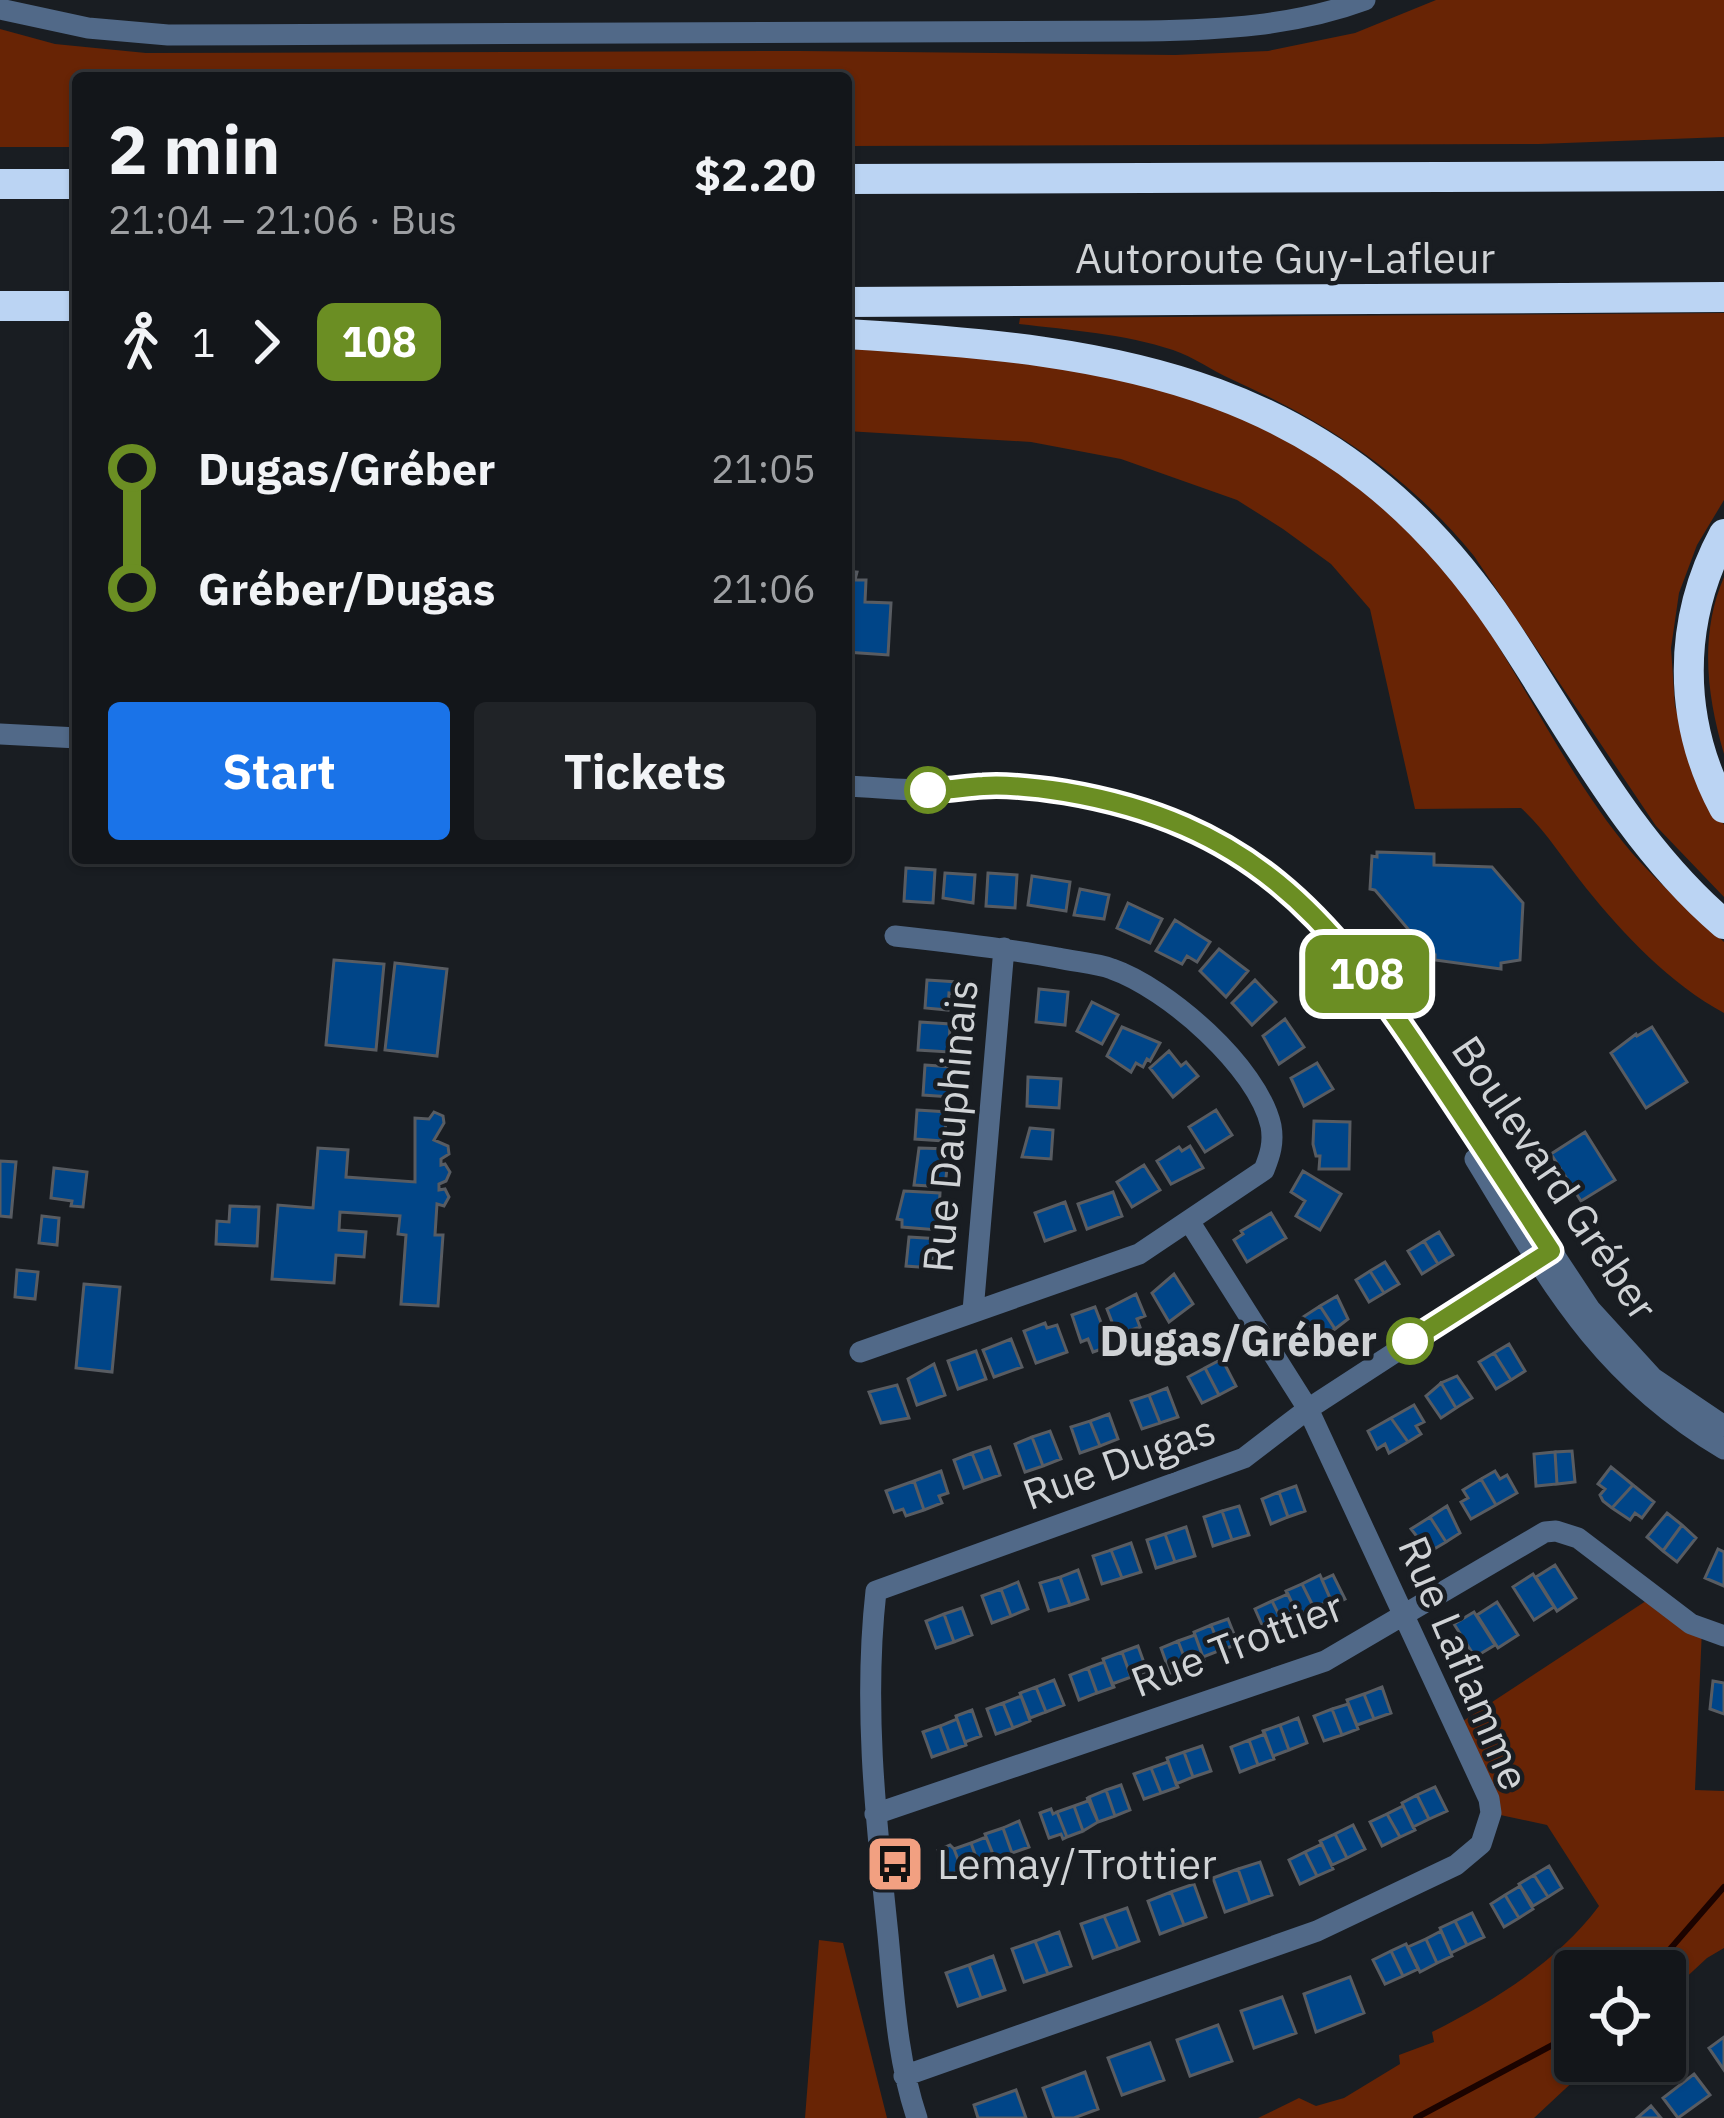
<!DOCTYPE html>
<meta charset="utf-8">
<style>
:root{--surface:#13161a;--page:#202327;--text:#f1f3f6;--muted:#9d9fa2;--line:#323539;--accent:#1a73e8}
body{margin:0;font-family:"IBM Plex Sans",sans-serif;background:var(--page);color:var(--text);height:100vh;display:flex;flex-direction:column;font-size:45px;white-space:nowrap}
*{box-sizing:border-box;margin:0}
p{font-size:39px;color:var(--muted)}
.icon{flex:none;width:66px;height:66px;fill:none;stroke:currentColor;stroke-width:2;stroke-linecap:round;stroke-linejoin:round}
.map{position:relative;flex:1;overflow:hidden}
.drawer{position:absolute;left:72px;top:72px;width:780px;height:792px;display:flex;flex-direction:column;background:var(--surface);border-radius:12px;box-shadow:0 3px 9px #0004,0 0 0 3px var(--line)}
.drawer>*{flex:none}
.badge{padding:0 24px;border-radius:18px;font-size:42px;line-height:78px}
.tools{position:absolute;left:1554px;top:1950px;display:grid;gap:24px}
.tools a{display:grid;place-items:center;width:132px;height:132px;border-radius:12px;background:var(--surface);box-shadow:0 3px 9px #0004,0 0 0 3px var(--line);font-size:60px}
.map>.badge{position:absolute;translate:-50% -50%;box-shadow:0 0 0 6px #fff}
.legs{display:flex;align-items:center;gap:18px;height:132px;padding:0 36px;font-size:39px}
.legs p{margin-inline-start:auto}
.headline{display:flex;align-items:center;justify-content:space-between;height:204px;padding:0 36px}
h1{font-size:66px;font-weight:700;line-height:90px}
.cta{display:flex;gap:24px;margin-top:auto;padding:24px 36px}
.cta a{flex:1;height:138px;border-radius:12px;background:var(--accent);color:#fff;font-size:48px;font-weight:700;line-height:138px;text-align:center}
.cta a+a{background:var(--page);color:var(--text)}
ul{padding:0 36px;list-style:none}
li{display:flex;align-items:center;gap:42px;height:120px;font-size:45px}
li i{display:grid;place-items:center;width:18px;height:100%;margin:0 15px;background:currentColor}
li i::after{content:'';width:30px;height:30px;margin:-15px;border:9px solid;border-radius:50%;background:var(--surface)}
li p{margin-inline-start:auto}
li:first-child i{background:linear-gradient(#0000 50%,currentColor 0)}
li:last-child i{background:linear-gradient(currentColor 50%,#0000 0)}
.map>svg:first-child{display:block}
.green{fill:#682405}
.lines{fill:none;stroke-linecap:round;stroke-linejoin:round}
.stream{stroke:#1b0300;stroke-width:6}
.building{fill:#004588;stroke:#585c62;stroke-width:3}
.minor{stroke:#516988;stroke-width:21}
.highway{stroke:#bbd4f3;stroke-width:30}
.line-1-casing{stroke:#fff;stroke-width:27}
.line-1{stroke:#6b8e23;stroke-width:18}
.stop-1-dot{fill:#fff;stroke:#6b8e23;stroke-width:6}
.labels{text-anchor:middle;stroke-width:9;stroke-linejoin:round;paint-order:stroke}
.street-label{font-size:42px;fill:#d0d3d6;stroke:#191d22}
.stop-label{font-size:42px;font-weight:bold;fill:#d0d3d6;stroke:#191d22;text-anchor:end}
.poi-label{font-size:42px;fill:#d0d3d6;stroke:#191d22;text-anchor:start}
</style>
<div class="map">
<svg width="1724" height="2118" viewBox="0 0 1724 2118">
<rect width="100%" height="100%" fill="#191d22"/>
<path class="green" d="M1436,0h288v137l-185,7 -693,2v-68h-768v69h-78v-118l55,15 91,9 655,-2 374,4 93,-4 87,-18z
M1724,313v187l-27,45 -18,48 -8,55 4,58 17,58 32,61v72l-68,-71 -182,-270c-67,-82 -148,-134 -243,-177 -20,-9 -37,-22 -58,-29 -48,-16 -103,-20 -154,-26l1,-6z
M846,346c107,10 220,13 324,43 113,32 226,109 294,205 59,83 102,181 168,259 28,32 61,60 92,89v71c-54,-29 -100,-78 -138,-125 -22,-27 -39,-56 -65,-80l-106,1 -45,-200 -39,-45 -48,-35 -46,-29 -116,-41 -90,-17 -185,-11z
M1724,577v177c-17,-58 -25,-119 0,-177z
M1655,1595l47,34 -7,161 29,1v157l-17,10 -42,39v-26h-90v90h20l-61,57h-276l41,-20 17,8 28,-8 56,-34 -1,-9 35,-13 -2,-10c62,-31 125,-70 167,-126l-52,-81 -56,-12 -37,-86z
M819,1940l24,3 44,175h-82z"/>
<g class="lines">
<path class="stream" d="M1651,1971l73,-84
M1416,2118l144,-77 15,-29"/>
</g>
<path class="building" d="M846,571l11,1 -2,8h11l-1,22 26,1 -3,52 -42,-3z
M1377,852l57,2v11l58,2 31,36 -3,57 -19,3v6l-66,-9v-5h-5l-55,-65 -5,-1 2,-33 5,1z
M906,868l29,2 -2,33 -29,-2z
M945,873l30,2 -2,28 -30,-5z
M988,873l29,2 -2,33 -29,-2z
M1032,876l38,6 -4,29 -38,-6z
M1080,889l29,6 -5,24 -30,-4z
M1128,903l34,16 -12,24 -33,-15z
M1175,920l35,22 -13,20 -10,-6 -5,8 -26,-13z
M1219,949l29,22 -22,26 -26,-26z
M334,960l50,4 -8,86 -50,-5z
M395,963l52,6 -10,87 -52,-6z
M927,980l31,2 -1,12 -8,-1 -1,17 -23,-2z
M1255,980l21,22 -24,23 -20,-22z
M1039,989l29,3 -3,33 -29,-3z
M1092,1002l26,13 -16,29 -25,-13z
M1285,1019l19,28 -25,17 -16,-28z
M920,1022l30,2 -1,28 -31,-2z
M1122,1027l38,16 -10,18 -3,-2 -4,8 -7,-4 -5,9 -24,-16z
M1652,1027l35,55 -41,26 -35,-55 25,-19 1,2z
M1169,1051l12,15 5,-4 12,14 -25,21 -23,-29z
M1317,1063l16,26 -29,17 -13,-28z
M925,1065l28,2 -2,30 -28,-2z
M1028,1077l33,2 -2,29 -32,-2z
M917,1110l31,2 -5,29 -28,-2z
M1216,1110l16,25 -27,17 -16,-25z
M434,1112l9,4 1,7 -10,17 14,6 1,8 -8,5v6l4,-1 5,8 -4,9 -7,3v6l6,-1 4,8 -5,9 -7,-2 -2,31h8l-5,71 -37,-2 5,-69 -8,-1 2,-18 -60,-4 -1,18 27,2 -2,25 -28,-2 -2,28 -62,-4 6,-74 35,3 5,-60 30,2 -2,27 69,5v-64l14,1z
M1314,1121l36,1 -1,47h-30l1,-13h-4l-3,-12z
M1030,1128l23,2 -2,29 -29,-2z
M1585,1132l30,48 -34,21 -30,-47z
M1190,1146l13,22 -32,16 -14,-23 22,-14 3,4z
M919,1148l30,1 -4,38 -31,-2z
M0,1161l16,1 -5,55 -11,-1z
M1144,1165l16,25 -28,17 -15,-25z
M54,1168l33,4 -4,35 -12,-1 1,-5 -21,-3z
M1303,1171l38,23 -21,36 -24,-14 9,-15 -14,-9z
M904,1191l36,2 -2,37 -36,-3v-7l-5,-1z
M1113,1192l9,24 -35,13 -9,-25z
M1065,1202l10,28 -30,11 -10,-28z
M230,1206l29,1 -2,39 -41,-2 1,-23 12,1z
M1271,1213l15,25 -39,24 -13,-22 9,-6 -2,-3z
M42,1216l17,2 -2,27 -18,-2z
M1439,1232l14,23 -15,9 -14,-23z
M909,1237l31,2 -2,19h-5l-1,10 -26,-2z
M1424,1241l14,23 -16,10 -14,-23z
M1385,1262l14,22 -15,9 -14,-22z
M17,1270l21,2 -3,27 -20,-2z
M1370,1271l14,22 -15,9 -13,-22z
M1174,1274l19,30 -24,18 -17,-29z
M84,1284l36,3 -8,85 -36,-4z
M1136,1294l9,22 -8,3 3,8 -23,8 -10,-26z
M1337,1296l11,23 -13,10 -15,-23z
M1320,1306l15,23 -16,8 -16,-20z
M1095,1307l15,39 -17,6 -5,-13 -7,3 -9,-27z
M1045,1323l2,5 10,-3 10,27 -31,11 -12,-32z
M1011,1339l11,28 -28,10 -11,-27z
M1509,1344l16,27 -14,9 -17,-27z
M976,1351l10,28 -28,10 -10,-28z
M1494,1353l17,27 -15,9 -17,-27z
M1222,1359l14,27 -17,9 -14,-27z
M934,1364l11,31 -28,10 -9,-26z
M1205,1368l14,27 -17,8 -14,-26z
M1457,1376l15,22 -16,10 -15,-25z
M1441,1383l15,25 -15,10 -15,-22z
M897,1385l12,33 -28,5 -12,-31z
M1167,1388l11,29 -18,6 -11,-28z
M1149,1395l11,28 -18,6 -11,-28z
M1414,1405l10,17 -8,4 5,8 -13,8 -17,-24z
M1109,1414l9,25 -18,7 -10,-25z
M1391,1418l17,24 -19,11 -4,-9 -8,5 -9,-18z
M1090,1421l10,25 -20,7 -9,-26z
M1050,1431l11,28 -18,7 -11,-29z
M1032,1437l11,29 -18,6 -10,-28z
M990,1447l10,28 -17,6 -11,-28z
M1572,1451l3,31 -18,2 -2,-32z
M1555,1452l2,32 -21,2 -2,-32z
M972,1453l11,28 -19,7 -10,-28z
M1611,1467l22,18 -21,23 -9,-7 -3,-6 5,-6 -7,-5z
M941,1471l7,22 -9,3 3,7 -18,7 -10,-29z
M1495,1471l5,8 7,-4 10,18 -21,12 -15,-26z
M1481,1479l15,26 -25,14 -10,-17 7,-4 -5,-8z
M914,1481l10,29 -18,6 -3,-7 -9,3 -8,-21z
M1633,1485l21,17 -12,16 -7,-5 -5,7 -18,-12z
M1296,1486l9,25 -17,6 -9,-25z
M1279,1492l9,25 -17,7 -9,-25z
M1239,1506l10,29 -17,5 -10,-29z
M1447,1506l13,27 -14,9 -16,-25z
M1222,1511l10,29 -19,6 -9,-29z
M1667,1513l15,12 -19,26 -16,-14z
M1430,1517l16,25 -17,10 -18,-23z
M1682,1525l14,13 -19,24 -14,-11z
M1186,1527l9,29 -20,6 -10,-28z
M1165,1534l10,28 -19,6 -9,-28z
M1131,1543l10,29 -19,6 -11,-28z
M1718,1549l6,3v34l-19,-8z
M1111,1550l11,28 -20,6 -9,-28z
M1555,1565l21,33 -19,13 -21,-34z
M1078,1570l10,29 -18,6 -10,-28z
M1533,1574l21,33 -20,13 -21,-33z
M1320,1575l11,25 -17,8 -12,-24z
M1333,1575l12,24 -12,6 -11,-25z
M1060,1577l10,28 -21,6 -9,-28z
M1018,1582l10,27 -17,7 -10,-27z
M1302,1584l12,24 -16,7 -12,-24z
M1001,1589l10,27 -19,7 -10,-27z
M1288,1594l11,24 -15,7 -12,-24z
M1272,1601l12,24 -18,9 -11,-25z
M1497,1602l21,33 -20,13 -21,-33z
M962,1608l10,27 -18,7 -10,-28z
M1474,1612l21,33 -20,12 -21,-33z
M944,1614l10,28 -18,6 -10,-27z
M1228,1619l10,25 -17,6 -10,-25z
M1211,1625l10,25 -18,7 -9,-25z
M1195,1635l9,25 -16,7 -10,-26z
M1178,1641l10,26 -18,6 -9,-25z
M1138,1646l9,25 -16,6 -9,-25z
M1122,1652l9,25 -19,7 -9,-25z
M1104,1662l10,25 -17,6 -9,-25z
M1088,1668l9,25 -18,7 -9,-25z
M1054,1680l10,25 -18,7 -10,-25z
M1713,1681l11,2v31l-14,-5z
M1036,1687l10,25 -16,6 -10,-25z
M1382,1687l9,26 -17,6 -10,-25z
M1364,1694l10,25 -17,6 -10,-25z
M1021,1696l9,25 -17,7 -10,-25z
M1003,1703l10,25 -17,6 -9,-25z
M1348,1704l10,25 -16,6 -10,-26z
M1332,1709l10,26 -18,6 -10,-25z
M972,1710l9,26 -16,6 -9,-26z
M1298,1718l9,25 -18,7 -9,-25z
M957,1719l9,26 -17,6 -9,-25z
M1280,1725l9,25 -16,6 -10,-25z
M940,1726l9,25 -17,6 -9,-25z
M1265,1734l9,25 -16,6 -9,-25z
M1249,1740l9,25 -18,7 -9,-25z
M1202,1746l9,25 -18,6 -9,-25z
M1184,1752l9,25 -17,7 -9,-26z
M1168,1762l10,25 -17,6 -10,-25z
M1151,1768l10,25 -17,6 -10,-25z
M1121,1785l9,25 -15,6 -9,-26z
M1435,1787l12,24 -18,8 -12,-24z
M1106,1790l9,26 -17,6 -9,-25z
M1417,1795l12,24 -16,8 -11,-24z
M1087,1797l11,25 -15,9 -9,-25 14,-5z
M1074,1806l9,25 -16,6 -10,-25z
M1403,1806l12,24 -15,7 -13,-23z
M1051,1809l2,5 4,-2 10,25 -4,2 -2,-5 -12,4 -9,-25z
M1387,1814l13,23 -18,9 -12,-24z
M1019,1821l10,26 -17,6 -9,-25z
M1353,1825l12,24 -18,9 -12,-24z
M1003,1828l9,25 -17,6 -10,-25z
M1335,1834l12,24 -15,7 -12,-24z
M986,1837l10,25 -16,6 -9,-25z
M971,1843l9,25 -16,7 -10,-26z
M1322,1844l11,25 -16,7 -12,-24z
M950,1845l4,4 10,26 -4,-4 -12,4 -10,-25z
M1305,1852l12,24 -17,8 -11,-24z
M1260,1862l12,33 -22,8 -12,-34z
M1549,1866l13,22 -14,9 -14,-22z
M1238,1869l12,34 -25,9 -12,-34z
M1534,1875l14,22 -15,9 -14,-22z
M1194,1884l12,33 -22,8 -13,-33z
M1520,1886l13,23 -14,9 -14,-23z
M1171,1892l13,33 -24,9 -12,-33z
M1505,1895l14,23 -15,9 -13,-23z
M1127,1908l12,33 -21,8 -14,-33z
M1472,1913l12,24 -17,8 -12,-24z
M1104,1916l14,33 -25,9 -12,-34z
M1455,1921l12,24 -16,8 -11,-25z
M1441,1931l11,25 -15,7 -11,-24z
M1059,1932l12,34 -23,8 -13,-33z
M1426,1939l11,24 -17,9 -12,-25z
M1035,1941l13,33 -24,8 -12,-33z
M1406,1944l12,25 -15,7 -12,-25z
M1391,1951l12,25 -18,8 -12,-24z
M993,1956l12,34 -24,8 -12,-33z
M969,1965l12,33 -23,8 -12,-33z
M1350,1977l14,36 -48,19 -12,-38z
M1282,1997l14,36 -42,15 -13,-37z
M1218,2025l14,36 -42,15 -13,-36z
M1724,2037v33l-15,-22z
M1150,2043l14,37 -42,15 -14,-37z
M1085,2072l13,37 -24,9h-20l-11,-30z
M1694,2074l16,21 -32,23 -15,-20z
M1016,2090l10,28h-48l-4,-13z
M1651,2106l10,12h-24z"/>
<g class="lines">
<path class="minor" d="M0,9l88,19 80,7 977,-4c75,-1 150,-5 220,-31
M0,734l78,4
M846,786c30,1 62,5 92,4 18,0 37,-5 55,-4 161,5 288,72 384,201l213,322 63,69 71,48
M1475,1159c74,121 122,214 249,290
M973,1311l31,-363
M860,1352l279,-98 125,-84c6,-15 10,-27 7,-44 -13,-59 -104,-138 -159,-157 -16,-6 -37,-7 -54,-11 -54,-10 -108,-16 -163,-22
M875,1814l450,-153 220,-129 11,-1 22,7 113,86 33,12
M904,2076l413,-145 139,-66 25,-21 10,-31 -2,-14 -181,-390 -119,-188
M917,2118c-20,-59 -23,-122 -29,-183 -12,-115 -25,-229 -12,-344l368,-133 64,-49 243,-158"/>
<path class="highway" d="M846,179l878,-3
M0,184h78
M846,302l878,-5
M0,306h78
M846,334c276,16 492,45 657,292 68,102 126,217 221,298
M1724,534c-47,87 -47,186 0,274"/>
</g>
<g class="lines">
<defs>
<path id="line-1" d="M928,790c18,1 36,-3 55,-4 26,-2 56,2 82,6 183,31 262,121 360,268 43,63 84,127 126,191l-141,90"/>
</defs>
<use href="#line-1" class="line-1-casing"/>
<use href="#line-1" class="line-1"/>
</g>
<defs>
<symbol id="bus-square" viewBox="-11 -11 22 22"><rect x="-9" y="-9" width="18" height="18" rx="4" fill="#f2a081" stroke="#191d22"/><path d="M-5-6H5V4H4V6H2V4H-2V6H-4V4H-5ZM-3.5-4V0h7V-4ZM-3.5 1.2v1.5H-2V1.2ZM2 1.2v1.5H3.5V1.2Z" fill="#111"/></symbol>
</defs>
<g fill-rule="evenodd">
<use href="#bus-square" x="862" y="1831" width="66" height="66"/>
</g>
<g class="stop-1-dot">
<circle cx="928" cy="790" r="21"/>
<circle cx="1410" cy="1341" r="21"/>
</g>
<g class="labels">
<g class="street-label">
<text x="1285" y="273">Autoroute Guy-Lafleur</text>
<text transform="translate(950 1126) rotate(-85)" y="15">Rue Dauphinais</text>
<text transform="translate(1555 1178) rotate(56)" y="15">Boulevard Gréber</text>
<text transform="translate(1119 1462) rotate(-20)" y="15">Rue Dugas</text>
<text transform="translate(1237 1644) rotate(-21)" y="15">Rue Trottier</text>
<text transform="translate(1464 1663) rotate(67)" y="15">Rue Laflamme</text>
</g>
<g class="stop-label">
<text x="1377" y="1356">Dugas/Gréber</text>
</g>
<g class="poi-label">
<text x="937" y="1879">Lemay/Trottier</text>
</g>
</g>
</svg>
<div class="tools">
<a><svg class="icon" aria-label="locate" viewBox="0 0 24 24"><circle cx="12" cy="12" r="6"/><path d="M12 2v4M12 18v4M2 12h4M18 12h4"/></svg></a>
</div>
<b class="badge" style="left:1367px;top:974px;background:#6b8e23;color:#fff">108</b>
<section class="drawer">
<div class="headline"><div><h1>2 min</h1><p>21:04 – 21:06 · Bus</p></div><b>$2.20</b></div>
<div class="legs"><svg class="icon" aria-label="walk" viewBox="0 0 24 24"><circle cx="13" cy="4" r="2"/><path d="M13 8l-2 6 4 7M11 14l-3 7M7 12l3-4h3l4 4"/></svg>1<svg class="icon" aria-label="forward" viewBox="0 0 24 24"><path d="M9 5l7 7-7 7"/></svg><b class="badge" style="background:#6b8e23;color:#fff">108</b></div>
<ul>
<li><i style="color:#6b8e23"></i><b>Dugas/Gréber</b><p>21:05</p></li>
<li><i style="color:#6b8e23"></i><b>Gréber/Dugas</b><p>21:06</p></li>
</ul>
<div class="cta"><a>Start</a><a>Tickets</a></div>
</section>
</div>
